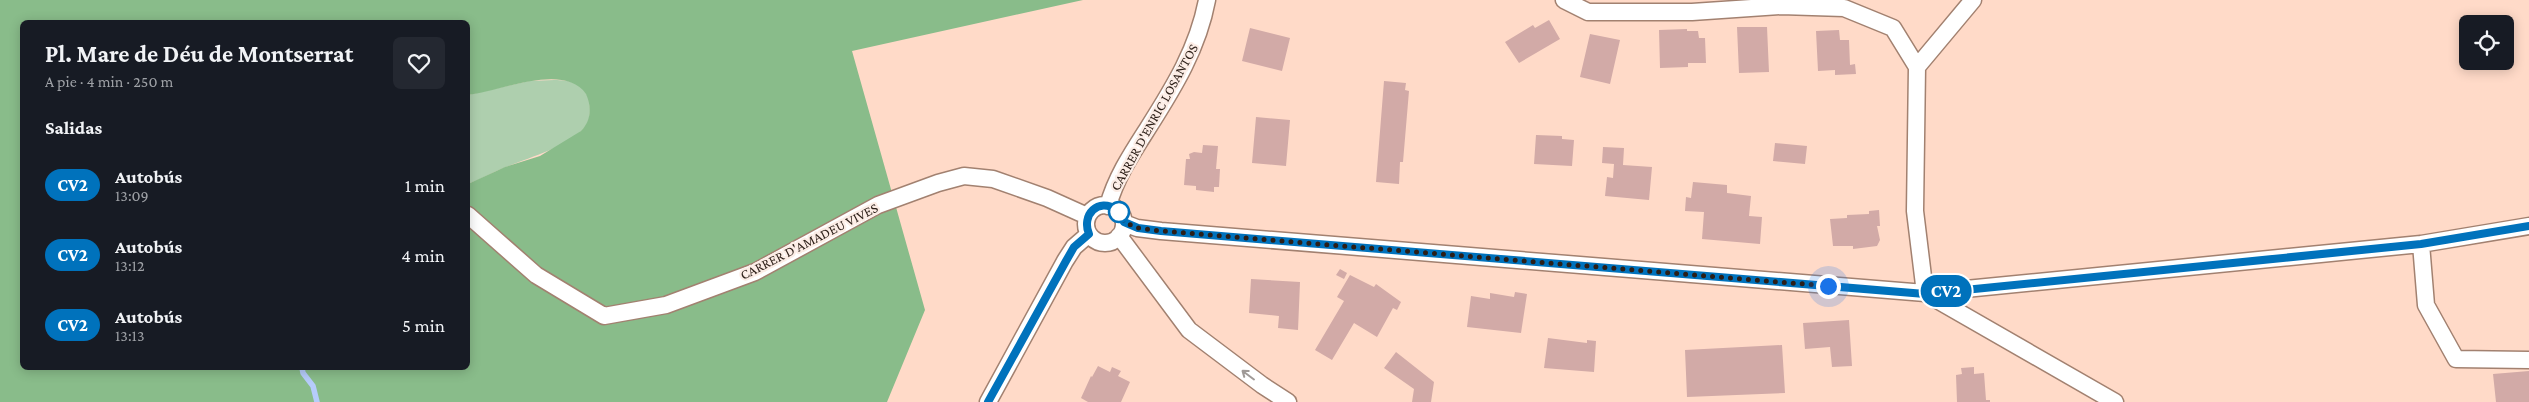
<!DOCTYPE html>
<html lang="es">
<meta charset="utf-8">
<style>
:root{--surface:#171b24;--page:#242831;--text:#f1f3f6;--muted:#9ea1a6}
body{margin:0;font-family:"Crimson Pro",serif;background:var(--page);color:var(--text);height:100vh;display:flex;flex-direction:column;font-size:19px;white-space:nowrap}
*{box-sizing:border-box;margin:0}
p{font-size:16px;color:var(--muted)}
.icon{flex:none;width:28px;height:28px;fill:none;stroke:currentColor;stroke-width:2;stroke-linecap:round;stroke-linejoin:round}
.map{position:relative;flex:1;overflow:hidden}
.sheet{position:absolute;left:20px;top:20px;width:450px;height:350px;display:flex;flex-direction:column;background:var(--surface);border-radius:8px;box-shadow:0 2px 12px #0003}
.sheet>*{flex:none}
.badge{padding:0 10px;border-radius:16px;font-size:18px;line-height:32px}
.controls{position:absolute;left:2459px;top:15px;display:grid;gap:10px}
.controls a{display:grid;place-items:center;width:55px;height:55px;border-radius:8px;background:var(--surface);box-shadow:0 2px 12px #0003;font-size:25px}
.you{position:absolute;width:25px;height:25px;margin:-12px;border:4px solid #fff;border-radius:50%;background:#1a73e8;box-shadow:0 0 0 8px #1a73e833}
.map>.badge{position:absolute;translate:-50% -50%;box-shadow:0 0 0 2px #fff}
h2{padding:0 25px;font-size:19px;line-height:45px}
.round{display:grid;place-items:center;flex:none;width:52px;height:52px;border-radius:8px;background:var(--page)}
.head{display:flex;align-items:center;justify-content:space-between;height:85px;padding:0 25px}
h1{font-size:24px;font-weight:700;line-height:38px}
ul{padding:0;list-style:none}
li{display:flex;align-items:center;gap:15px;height:70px;padding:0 25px}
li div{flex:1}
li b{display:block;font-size:19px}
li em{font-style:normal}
li .badge{min-width:55px;font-weight:700;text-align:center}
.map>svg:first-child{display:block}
.green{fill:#aecfae}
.forest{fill:#89bc8a;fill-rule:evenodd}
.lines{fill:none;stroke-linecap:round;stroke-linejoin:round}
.stream{stroke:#b6ccfb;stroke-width:5.5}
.building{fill:#d2aaa7}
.minor-casing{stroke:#a28170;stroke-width:19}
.minor{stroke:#fff;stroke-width:16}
.oneway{stroke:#a09a97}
.line-casing{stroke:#fff;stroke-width:11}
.line{stroke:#0072bc;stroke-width:8}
.walk{stroke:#2c1f18;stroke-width:5;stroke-dasharray:0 9}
.stop-dot{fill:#fff;stroke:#0072bc;stroke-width:2.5}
.labels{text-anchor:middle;stroke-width:4.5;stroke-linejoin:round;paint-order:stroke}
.street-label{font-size:14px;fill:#2c1f18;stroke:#fcede6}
</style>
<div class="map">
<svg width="2529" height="402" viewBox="0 0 2529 402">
<rect width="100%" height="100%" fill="#ffdac8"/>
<path class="green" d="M529,81c20,0 50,-7 59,16 3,9 3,23 -3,30 -15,19 -57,31 -79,40 -13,5 -25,12 -38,17v-89z"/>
<path class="forest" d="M0,0h1083l-231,51 73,259 -38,92h-887zM22,22h446v73c30,-3 96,-33 118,-1 6,13 5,27 -5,37l-41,25 -35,11 -37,17v184h-446z"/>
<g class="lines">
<path class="stream" d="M302,368l1,5 10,13 4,16"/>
</g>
<path class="building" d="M1549,20l11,19 -41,24 -14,-21 28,-17 2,3z
M1737,27h30l2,45 -30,1z
M1250,28l40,10 -8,33 -40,-10z
M1687,29v2h11l1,7h6l1,25h-18v4l-28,1 -1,-38z
M1839,30l1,10h9l1,25 5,-1 1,10 -21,1v-5l-17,1 -2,-40z
M1590,34l30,6 -10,44 -30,-7z
M1384,81l22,2 -1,7 4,1 -6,71h-3l-1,22 -23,-2z
M1256,117l34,3 -4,46 -34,-3z
M1536,135l26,1v3l12,1 -2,26 -38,-2z
M1775,143l32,3 -2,18 -32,-3z
M1203,145l15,1 -2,23h4l-1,18h-5v5l-18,-2v-4l-12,-1 2,-26h4l-1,-5 5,-2 8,1z
M1603,147l21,1 -1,17 29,2 -3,33 -44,-4 2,-19 6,1 1,-14 -12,-1z
M1693,182l34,3v8l24,3 -2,20 13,1 -2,27 -58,-5 2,-27 -19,-1 1,-14 5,1z
M1879,210l1,16h-3l3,14 -3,6 -24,3v-3h-20l-3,-27 17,-1v-3l22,-1v-3z
M1340,269l7,4 -3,6 -8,-4z
M1350,275l24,12 2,-3 25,18 -4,8 -4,-2 -16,29 -23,-14 -22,37 -17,-10 29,-49 -7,-4z
M1251,279l49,3 -2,48 -20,-2 1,-12 -30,-3z
M1515,292l12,2 -6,39 -54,-6 4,-31 19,3v-6l24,4z
M1849,320l3,46 -20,1 -2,-20 -25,2 -2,-26z
M1548,338l39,5v-3l9,1 -2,31 -50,-4z
M1782,345l3,48 -98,4 -2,-47z
M1396,352l38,30 -3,20h-19l2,-13 -30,-21z
M1098,366l12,6 2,-5 9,4 -3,5 12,6 -9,20h-33l-7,-4 10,-22 1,1z
M1974,367v7l10,-1 2,27h4v2h-33l-1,-27 6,-1 -1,-6z
M2529,371v31h-33l-3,-28z"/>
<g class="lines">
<defs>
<path id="minor" d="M1564,0l24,12h104l89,-6 63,2 49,20 24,39 -2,144 10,82 190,109
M1917,67l56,-67
M1086 224a19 19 0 1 1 38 0a19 19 0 1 1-38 0Z
M1108,206c8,-29 24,-53 40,-78 26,-41 50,-80 59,-128
M468,215l68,60 68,41 62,-11 89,-33 123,-67 60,-22 26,-7 29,3 54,19 40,18
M1124,223l13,5 24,3 764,62 496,-49 108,-18
M1119,236l70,94 73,55 26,17
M2421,244l5,61 30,54 73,1
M988,402l77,-141 9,-14 15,-13"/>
</defs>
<use href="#minor" class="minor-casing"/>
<use href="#minor" class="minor"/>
</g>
<defs><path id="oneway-shaft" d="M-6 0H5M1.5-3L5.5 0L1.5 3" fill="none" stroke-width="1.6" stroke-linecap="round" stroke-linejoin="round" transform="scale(1.25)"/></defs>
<use class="oneway" href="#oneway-shaft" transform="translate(1248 375) rotate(-143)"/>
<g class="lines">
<defs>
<path id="line" d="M988,402l78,-141 8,-14 15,-13c-8,-19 9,-37 28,-24l7,12 14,6 23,3 764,63 496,-50 108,-18"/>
</defs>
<use href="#line" class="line-casing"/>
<use href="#line" class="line"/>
<path class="walk" d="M1119,212l5,10 14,6 23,3 667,55"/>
</g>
<circle class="stop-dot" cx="1119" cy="212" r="10"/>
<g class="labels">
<g class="street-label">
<text transform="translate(1154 117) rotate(-61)" y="5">CARRER D'ENRIC LOSANTOS</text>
<text transform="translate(809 241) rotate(-27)" y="5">CARRER D'AMADEU VIVES</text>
</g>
</g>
</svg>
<div class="controls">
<a><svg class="icon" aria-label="locate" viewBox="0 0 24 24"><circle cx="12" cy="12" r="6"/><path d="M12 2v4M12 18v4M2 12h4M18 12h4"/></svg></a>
</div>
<div class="you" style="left:1828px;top:286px"></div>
<b class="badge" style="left:1946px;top:291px;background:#0072bc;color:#fff">CV2</b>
<section class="sheet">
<div class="head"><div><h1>Pl. Mare de Déu de Montserrat</h1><p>A pie · 4 min · 250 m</p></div><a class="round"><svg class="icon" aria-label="heart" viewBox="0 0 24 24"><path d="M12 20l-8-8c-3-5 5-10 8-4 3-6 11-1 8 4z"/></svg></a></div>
<h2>Salidas</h2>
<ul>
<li><span class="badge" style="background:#0072bc;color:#fff">CV2</span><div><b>Autobús</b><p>13:09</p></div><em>1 min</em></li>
<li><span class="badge" style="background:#0072bc;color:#fff">CV2</span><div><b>Autobús</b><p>13:12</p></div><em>4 min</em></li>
<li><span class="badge" style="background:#0072bc;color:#fff">CV2</span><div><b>Autobús</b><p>13:13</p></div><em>5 min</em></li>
</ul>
</section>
</div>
